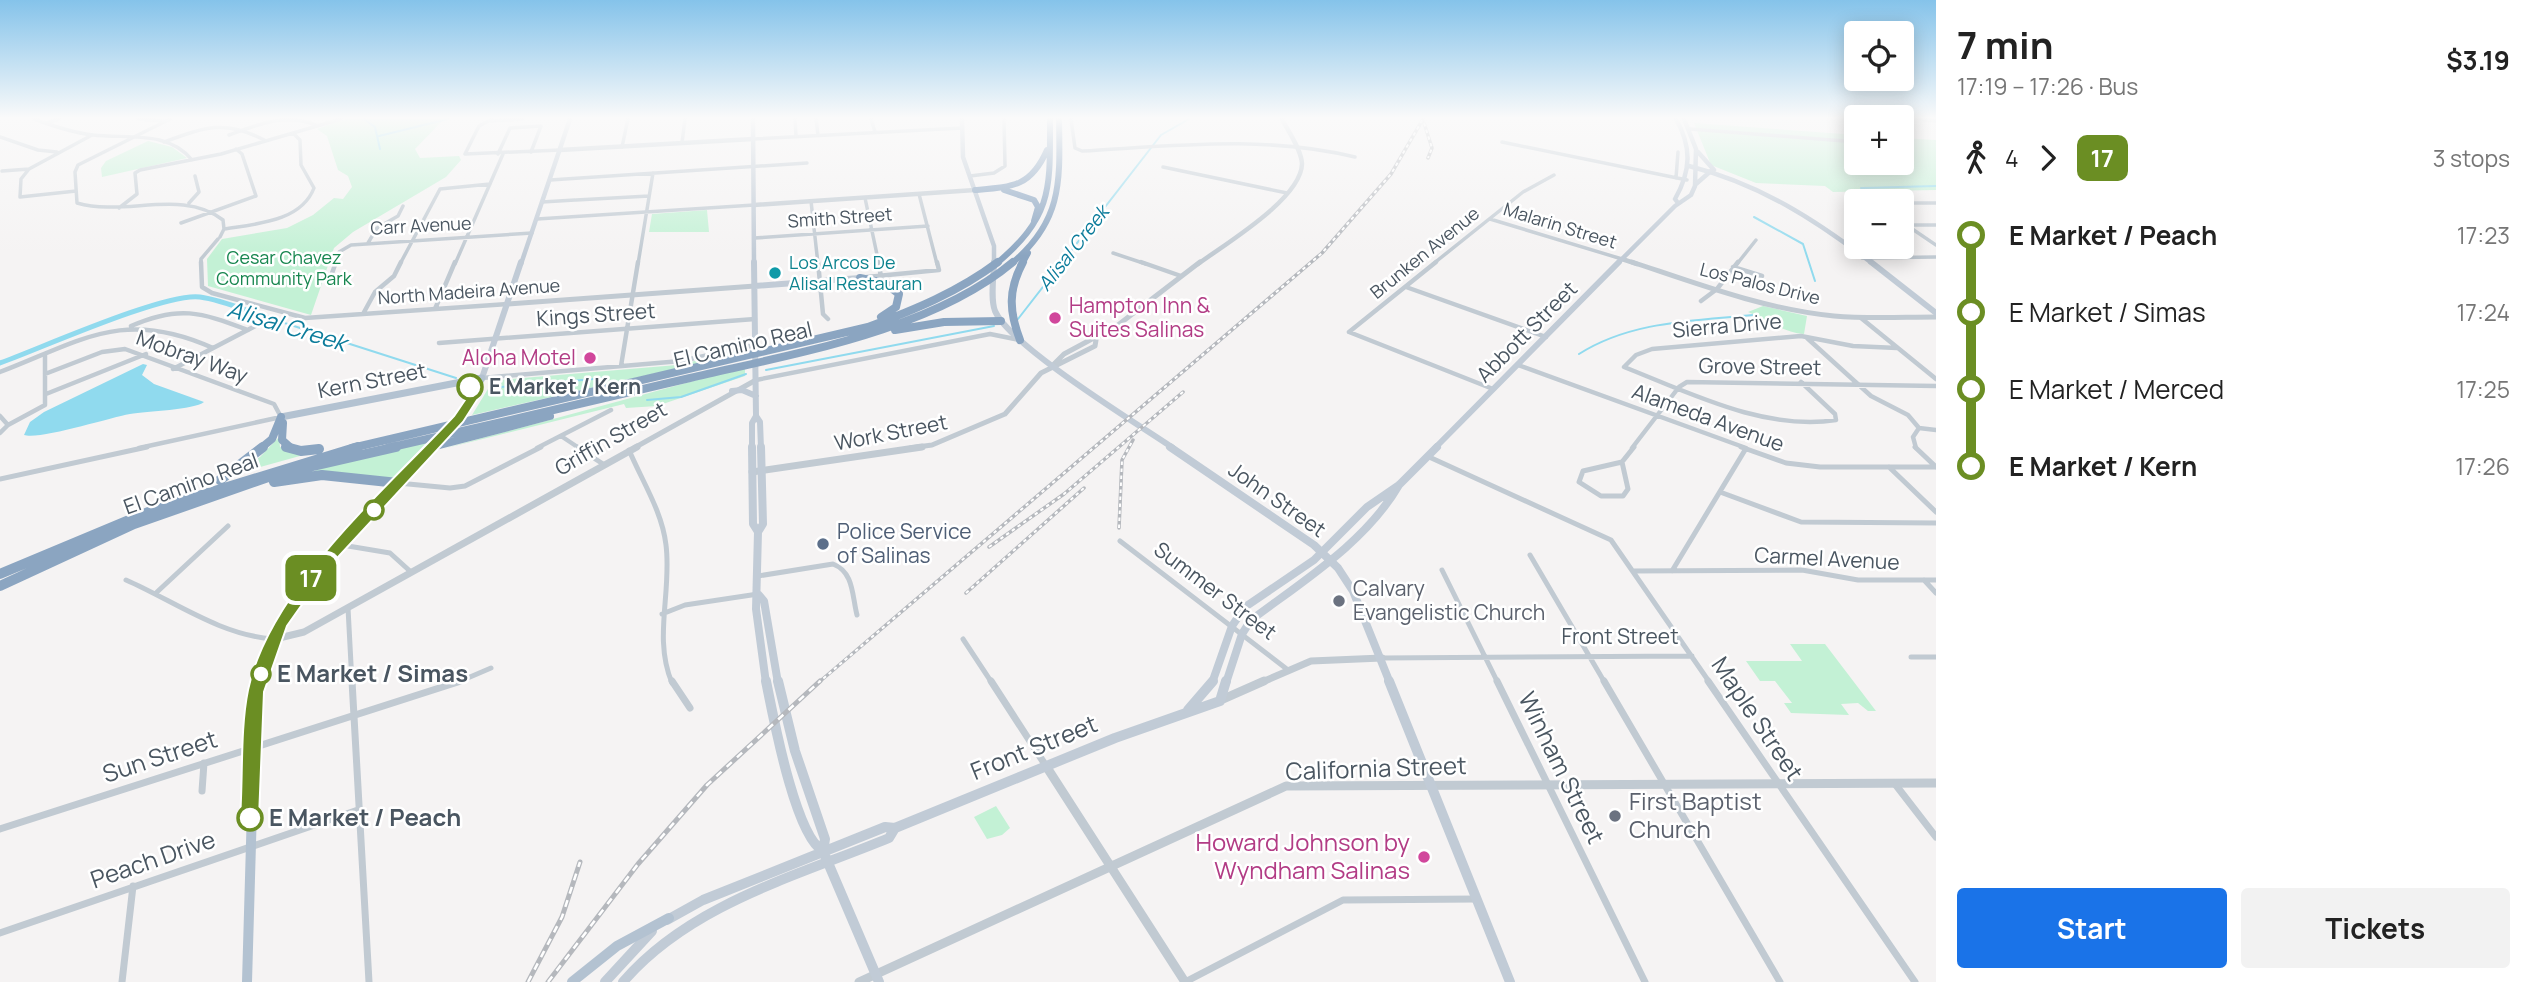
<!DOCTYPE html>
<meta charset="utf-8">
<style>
:root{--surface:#fff;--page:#f2f2f2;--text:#222;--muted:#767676;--accent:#1a73e8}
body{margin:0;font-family:Manrope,sans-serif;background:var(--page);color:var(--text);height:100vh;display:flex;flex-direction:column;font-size:26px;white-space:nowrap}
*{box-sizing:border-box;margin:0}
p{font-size:23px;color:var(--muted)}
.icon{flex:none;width:38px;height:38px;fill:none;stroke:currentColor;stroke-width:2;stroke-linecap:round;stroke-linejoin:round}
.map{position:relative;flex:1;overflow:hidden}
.drawer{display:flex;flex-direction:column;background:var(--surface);width:595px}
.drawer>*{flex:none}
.badge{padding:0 14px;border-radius:10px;font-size:24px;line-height:46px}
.buttons{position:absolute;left:1844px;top:21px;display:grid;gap:14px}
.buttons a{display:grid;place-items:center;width:70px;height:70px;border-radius:7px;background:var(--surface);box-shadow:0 4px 18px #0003;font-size:35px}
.map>.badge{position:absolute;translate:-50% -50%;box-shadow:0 0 0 4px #fff}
.legs{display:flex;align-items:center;gap:10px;height:77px;padding:0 21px;font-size:23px}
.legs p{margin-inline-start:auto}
.headline{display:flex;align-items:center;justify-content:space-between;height:119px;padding:0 21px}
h1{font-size:38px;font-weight:700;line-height:52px}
.button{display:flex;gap:14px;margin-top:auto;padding:14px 21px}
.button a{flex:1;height:80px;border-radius:7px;background:var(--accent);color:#fff;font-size:28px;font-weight:700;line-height:80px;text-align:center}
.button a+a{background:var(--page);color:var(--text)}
ul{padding:0 21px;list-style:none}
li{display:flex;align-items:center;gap:24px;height:77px;font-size:26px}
li i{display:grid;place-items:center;width:10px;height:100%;margin:0 9px;background:currentColor}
li i::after{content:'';width:18px;height:18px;margin:-9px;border:5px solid;border-radius:50%;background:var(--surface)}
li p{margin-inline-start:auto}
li:first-child i{background:linear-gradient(#0000 50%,currentColor 0)}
li:last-child i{background:linear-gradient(currentColor 50%,#0000 0)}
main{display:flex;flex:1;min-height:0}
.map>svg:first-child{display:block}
.green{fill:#c3f1d5}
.water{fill:#90daee}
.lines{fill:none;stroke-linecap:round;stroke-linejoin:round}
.stream{stroke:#90daee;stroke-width:2}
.canal{stroke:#90daee;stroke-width:5}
.minor-far3{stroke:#c1cad2;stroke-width:3.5}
.minor-far2{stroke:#c1cad2;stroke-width:4.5}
.minor-far1{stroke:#c1cad2;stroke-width:5}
.minor{stroke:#c1cad2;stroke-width:7}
.tertiary-far3{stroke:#c1cad2;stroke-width:4.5}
.tertiary-far2{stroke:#c1cad2;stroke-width:5}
.tertiary-far1{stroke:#c1cad2;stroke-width:7}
.tertiary{stroke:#c1cad2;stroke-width:9}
.secondary-far3{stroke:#c1cbd6;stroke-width:4.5}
.secondary-far2{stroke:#c1cbd6;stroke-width:6}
.secondary-far1{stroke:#c1cbd6;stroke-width:8}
.secondary{stroke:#c1cbd6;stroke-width:10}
.primary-far2{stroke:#b3c2d1;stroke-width:7}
.primary-far1{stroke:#b3c2d1;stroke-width:9}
.primary{stroke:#b3c2d1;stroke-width:10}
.motorway-far2{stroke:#8ba5c1;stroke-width:6}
.motorway-far1{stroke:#8ba5c1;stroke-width:8}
.motorway{stroke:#8ba5c1;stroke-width:10}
.rail-far1-casing{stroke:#b5b8bd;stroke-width:3.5}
.rail-casing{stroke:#b5b8bd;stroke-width:5}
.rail-far1{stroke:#fff;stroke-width:2;stroke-dasharray:3.5;stroke-linecap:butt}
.rail{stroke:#fff;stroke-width:2.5;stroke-dasharray:7;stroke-linecap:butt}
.line-1{fill:#6b8e23;stroke:#fff;stroke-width:2}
.culture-dot{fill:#0f9aa8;stroke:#fff;stroke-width:2.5}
.hotel-dot{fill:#d1479c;stroke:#fff;stroke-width:2.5}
.stop-1-dot{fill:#fff;stroke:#6b8e23;stroke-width:3.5}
.service-dot{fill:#5c6f8a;stroke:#fff;stroke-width:2.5}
.worship-dot{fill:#6b7280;stroke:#fff;stroke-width:2.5}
.labels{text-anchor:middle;stroke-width:5;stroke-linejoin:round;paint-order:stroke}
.far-street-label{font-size:18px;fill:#4a5661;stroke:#fff}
.far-park-label{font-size:18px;fill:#17864f;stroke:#fff}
.far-culture-label{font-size:18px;fill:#0d838f;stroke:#fff;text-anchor:start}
.far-water-label{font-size:19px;font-style:italic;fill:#0c7c9b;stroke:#fff}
.hotel-label{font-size:21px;fill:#b23c85;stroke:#fff;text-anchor:start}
.street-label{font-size:21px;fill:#4a5661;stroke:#fff}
.stop-label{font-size:21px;font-weight:bold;fill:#4a5661;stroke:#fff;text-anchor:start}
.service-label{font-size:21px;fill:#4e5e75;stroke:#fff;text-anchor:start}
.worship-label{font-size:21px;fill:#5b616d;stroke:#fff;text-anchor:start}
.water-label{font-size:23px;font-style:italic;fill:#0c7c9b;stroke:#fff}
.near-stop-label{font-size:24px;font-weight:bold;fill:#4a5661;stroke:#fff;text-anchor:start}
.near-street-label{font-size:24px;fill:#4a5661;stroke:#fff}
.near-worship-label{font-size:24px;fill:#5b616d;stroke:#fff;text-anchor:start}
.near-hotel-label{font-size:24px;fill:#b23c85;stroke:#fff;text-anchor:end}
</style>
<main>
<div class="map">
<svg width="1936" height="982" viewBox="0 0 1936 982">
<rect width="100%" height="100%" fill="#f5f3f3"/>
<path class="green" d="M345,119h99l-29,30 5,9 39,-2 2,4 -15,17 -93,55 -19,16 -23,67 -103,-29 -1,-27 15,-20 65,-11 26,-13 21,-17 9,1 9,-12 -4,-11 -10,-6 -11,-34 -10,-7z
M1694,123l163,12v28h45v-25l34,2v50l-103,2 -8,-6 -69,-3 -45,-18z
M148,141l24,6 15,11 -85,19 -1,-9 5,-7z
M707,210l2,22h-60l3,-18z
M1763,306l44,10 -3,18c-20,-1 -37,-15 -56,-22z
M738,351l7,2 -273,62 19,-31 8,-4 178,-15z
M745,367v9l-88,30 -31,2 -2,-4 -182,45z
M279,437l1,10 27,7 -75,21 28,-18z
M427,442l-34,36 -89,-3 33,-13z
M1790,644h35l51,67h-8l-10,-8 -17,1 8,11 -58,-2 -7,-10h8l-17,-22h-15l-14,-20h56z
M996,806l14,22 -8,7 -15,4 -13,-22z"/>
<path class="water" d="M143,364l4,1 -5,10 12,9 50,18c-10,8 -57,9 -74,12 -22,4 -90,26 -106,21l6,-13 14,-10z"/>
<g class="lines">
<path class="stream" d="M364,119l11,8 5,22
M379,136l69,-17
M1861,188l75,-2
M1754,217l49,27 12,37
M272,319l184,59
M1018,319l143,-184 28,-16
M1579,354c52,-33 114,-33 174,-39
M766,370l228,-44
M490,388l115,-10
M647,400l34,-3 65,-23"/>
<path class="canal" d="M0,363c39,-14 166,-71 200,-66 23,3 49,15 72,22"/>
<path class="minor-far3" d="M34,119c19,7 39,14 59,16 35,4 75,-5 99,25
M138,119l25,2
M170,119l-92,46 -3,7 2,31c48,14 105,-15 146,17l1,9 -4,8
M492,119l-13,7 -14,28 95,-4
M795,119l1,17
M816,119l2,16
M871,119l4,13
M1071,119l4,29 7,3c91,-5 183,-16 273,6
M1918,119l18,2
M491,121l32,-2
M46,123l13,-4
M1690,129l167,13
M229,135c30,-11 59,-23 89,-9
M0,137l38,13 19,2
M753,139l209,-11
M164,142c41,-15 62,-23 102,-1
M1502,142l185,38
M682,143l3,-24
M1902,145l9,1
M622,147l6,-28
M498,154l12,-26 31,-2 -10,26
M1163,167l124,26
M2,171l27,-2
M970,176l24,-3 11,-7 -1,-47
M1676,178l2,-26
M550,180l257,-17
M76,191l-56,6 1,-18 8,-10 63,-34
M919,194l18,70
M865,198l14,66
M576,200l73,-4
M811,201l7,63
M542,202l33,-2
M189,203l10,-11 -4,-16
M1902,203h34
M119,208l18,-14 -2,-21 5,-3 81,-16 120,-35
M537,219l217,-14
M1490,219l132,40
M1902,222l34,23
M181,223l75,-27 -14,-42 -6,-5
M1906,225h30
M224,229c31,-5 77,-7 90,-41l-13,-23 -1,-25 -7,-7
M755,238l173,-12
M368,243l9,-15 21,-12 5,-10
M1113,253l33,11
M1862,258l74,-1
M201,264v-5l17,-20
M335,264l4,-12 12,-7 181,-12
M400,264l40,-75 50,-5
M455,264l48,-110
M638,264l15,-91
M1433,264l90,-72 31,-17
M1737,264l19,-24"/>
<path class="minor-far2" d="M201,262l1,25 10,6 93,25 203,-14
M818,262l5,52 5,5
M878,262l3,14
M1141,262l40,14
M1436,262l-87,70 144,57
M1733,267l29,9
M331,276l5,-14
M867,277l72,-7 -2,-8
M1406,287l140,50
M1701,301l16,-12 21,-27
M435,309l20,-47
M363,314l12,-22 19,-16 7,-14
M1861,318l75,61
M131,326c48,-21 69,-14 117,4
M1807,338l64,58 37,19 11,13 -6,9 3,11
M439,343l316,-24
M1518,365l228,83
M621,366l17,-104
M173,369l90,-47
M0,372c83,-32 124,-64 213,-24
M45,374l57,-22 23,-3 149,55 7,13 -142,31
M482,378l199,-17 74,-16
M756,380l234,-46 30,6
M1801,382l34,32 1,6c-72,11 -146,-27 -212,-53l12,-12 16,-6 149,-13 52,10 44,2
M46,394l100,-40
M0,416l8,9 -8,8
M8,425l37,-20v-50
M1919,428l17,2
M561,436l18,12
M537,448l74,-38
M1632,448l47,-61 8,-5 249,4"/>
<path class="minor-far1" d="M577,447l26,17
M1741,447l45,16 34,4h116
M1915,447l21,20
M629,450c13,31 33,61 37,95 6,47 -13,93 6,138
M1427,456l184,84 99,143
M1622,462l12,-15
M1622,462l6,27 -5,7h-22l-22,-14 4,-11z
M1889,467l47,45
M0,479l147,-32
M398,483l52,5 15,-2 76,-39
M1720,492l81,30 135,1
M1120,541l168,129
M342,545l48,8 21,19
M1530,555l75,128
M1442,570l56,113
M1633,571l169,-1 56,10h78
M1672,571l73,-121
M758,576l75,-12c21,8 19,32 24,51
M126,580c48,21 94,55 147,59
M1924,580l12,13
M157,592l71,-66
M348,608l4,75
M662,614l23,-9 73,-11
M963,639l29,44
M1911,657h25
M1382,658l310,-2
M456,683l35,-15"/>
<path class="minor" d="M352,681l17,301
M672,681l18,27
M991,681l55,85
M1497,681l148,301
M1604,681l176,301
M1708,681l207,301
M1895,784l41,53
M202,791l2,-28
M0,829l461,-148
M0,933l358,-123
M122,982l11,-96
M1185,982l158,-82 134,-1"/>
<path class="tertiary-far3" d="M560,150l193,-11
M754,205l221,-15
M1622,259l15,5
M1198,264c27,-20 103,-65 104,-100 0,-13 -14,-33 -20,-45"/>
<path class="tertiary-far2" d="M1632,262c66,22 132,47 202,54 34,3 68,1 102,1
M508,304l247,-18
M1052,366l12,-12 54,-29 82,-63
M634,448l122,-68
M910,448l22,-3 73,-31 36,-41 54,-27 1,-6"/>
<path class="tertiary-far1" d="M752,472l170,-25
M275,639l29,-7 333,-185
M1260,683l51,-22 71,-3"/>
<path class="tertiary" d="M1221,700l43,-19
M1046,766l139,216
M859,982l427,-196 650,-3"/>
<path class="secondary-far3" d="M753,119l1,145
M962,119l1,38 31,89v18
M1676,119c16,28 15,52 -1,80l3,4
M1698,152l16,18
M1689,166c71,18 127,54 184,98
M1696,184l16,-14
M521,264l49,-145
M1617,264l58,-58 16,-11 4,-9 1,-37 -12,-30"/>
<path class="secondary-far2" d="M994,262c0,14 -4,36 1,49 15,35 141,112 178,137
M1871,262l65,51
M755,286l105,-8
M482,378l39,-116
M732,391l10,-1 14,6
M756,416l4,6 1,26
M752,448v-25l4,-7 -2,-154
M1435,448l184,-186"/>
<path class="secondary-far1" d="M752,447l1,77 5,8
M761,447l2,77 -5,8 -2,77 10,74
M1170,447l144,98 24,23 15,23 37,92
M758,594l6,7 14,82
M1212,683l20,-57 13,-19 69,-47 53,-53 32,-22 38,-38
M1226,683l16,-49 9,-14c52,-39 115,-78 148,-135"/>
<path class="secondary" d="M766,681c7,34 29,155 57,170
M778,681l17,70 30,88 -2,12 56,131
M1389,681l121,301
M1188,710l25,-29
M667,920l36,-20 182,-73 10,1 220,-90 105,-37 6,-20
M605,982l47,-51
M623,982c67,-78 174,-106 266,-144l6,-10"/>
<path class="primary-far2" d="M281,417l201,-39 -24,41 -27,29"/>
<path class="primary-far1" d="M260,683c24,-97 107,-165 173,-236"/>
<path class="primary" d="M247,982l8,-277 6,-24
M572,982l45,-36 52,-28"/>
<path class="motorway-far2" d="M975,190c37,-3 56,-3 72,-40
M1004,190l30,10 4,7 -4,14
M996,264c57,-48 54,-75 54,-145
M1011,264c52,-43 49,-83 48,-145
M1022,264l6,-11"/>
<path class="motorway-far1" d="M860,278l25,5 14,11 -3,13 -15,10
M895,330l49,-8 57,-1
M1020,340c-11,-29 -12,-50 3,-78
M283,423l-1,17 9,8
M432,447l118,-31
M261,448l11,-9 9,-22
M352,448l516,-121c46,-17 90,-35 130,-65
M388,448c101,-23 201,-46 302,-70 102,-24 241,-47 323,-116"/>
<path class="motorway" d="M286,447l15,4 18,-2
M220,480l43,-33
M274,482l48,-7 76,8
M0,574l153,-64 205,-63
M0,586l134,-62 140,-49 122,-28"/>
<defs>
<path id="rail-far1" d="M1424,123l8,25 -4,10
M1119,528l3,-68 11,-20
M989,547l75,-53 119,-102
M966,593l118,-105
M818,683l504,-430 69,-79 32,-55"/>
<path id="rail" d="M528,982l34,-65 18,-55
M548,982l90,-118 69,-79 113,-104"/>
</defs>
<use href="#rail-far1" class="rail-far1-casing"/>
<use href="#rail" class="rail-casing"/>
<use href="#rail-far1" class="rail-far1"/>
<use href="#rail" class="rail"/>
</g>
<linearGradient id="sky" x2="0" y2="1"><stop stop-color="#85c3ea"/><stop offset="0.46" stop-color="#fafafa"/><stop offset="1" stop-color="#fafafa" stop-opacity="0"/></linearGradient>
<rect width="1936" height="256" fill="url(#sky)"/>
<path class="line-1" d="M466,385h8l5,12 -16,25 -135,146 -41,58 -23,66 -5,126 -3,6h-13l-3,-6c3,-40 0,-89 8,-128 21,-101 136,-199 206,-274l13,-19z"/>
<circle class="culture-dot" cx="775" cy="273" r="7"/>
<g class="hotel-dot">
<circle cx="1055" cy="318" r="7"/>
<circle cx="590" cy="358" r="7"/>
<circle cx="1424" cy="857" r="7"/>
</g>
<g class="stop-1-dot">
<circle cx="470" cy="387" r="12"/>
<circle cx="374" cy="510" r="9"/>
<circle cx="261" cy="674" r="9"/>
<circle cx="250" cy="818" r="12"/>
</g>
<circle class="service-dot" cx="823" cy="544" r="7"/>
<g class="worship-dot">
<circle cx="1339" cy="601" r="7"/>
<circle cx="1615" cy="816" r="7"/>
</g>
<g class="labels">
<g class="far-street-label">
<text transform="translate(840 218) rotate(-4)" y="6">Smith Street</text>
<text transform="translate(421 226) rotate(-3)" y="6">Carr Avenue</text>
<text transform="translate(1560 226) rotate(17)" y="6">Malarin Street</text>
<text transform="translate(1425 253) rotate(-39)" y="6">Brunken Avenue</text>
<text transform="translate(1760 284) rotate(14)" y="6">Los Palos Drive</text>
<text transform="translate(469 292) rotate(-4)" y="6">North Madeira Avenue</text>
</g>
<g class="far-park-label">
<text x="284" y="264">Cesar Chavez<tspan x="284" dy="21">Community Park</tspan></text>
</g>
<g class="far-culture-label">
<text x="789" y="269">Los Arcos De<tspan x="789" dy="21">Alisal Restauran</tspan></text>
</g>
<g class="far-water-label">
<text transform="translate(1073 248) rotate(-52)" y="7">Alisal Creek</text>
</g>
<g class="hotel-label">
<text x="1069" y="313">Hampton Inn &amp;<tspan x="1069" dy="24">Suites Salinas</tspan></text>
<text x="576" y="365" text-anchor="end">Aloha Motel</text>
</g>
<g class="street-label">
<text transform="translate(596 315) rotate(-4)" y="7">Kings Street</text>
<text transform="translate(1727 326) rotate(-5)" y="7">Sierra Drive</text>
<text transform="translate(1527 332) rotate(-45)" y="7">Abbott Street</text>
<text transform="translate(743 345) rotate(-13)" y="7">El Camino Real</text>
<text transform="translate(192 357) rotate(20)" y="7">Mobray Way</text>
<text transform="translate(1760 367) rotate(1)" y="7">Grove Street</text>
<text transform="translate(372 381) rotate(-11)" y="7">Kern Street</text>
<text transform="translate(1708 418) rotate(20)" y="7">Alameda Avenue</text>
<text transform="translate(891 433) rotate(-11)" y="7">Work Street</text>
<text transform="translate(611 439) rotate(-30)" y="7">Griffin Street</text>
<text transform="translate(191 484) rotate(-20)" y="7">El Camino Real</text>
<text transform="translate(1277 500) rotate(35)" y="7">John Street</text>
<text transform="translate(1827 559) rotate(3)" y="7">Carmel Avenue</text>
<text transform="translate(1215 591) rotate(37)" y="7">Summer Street</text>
<text x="1620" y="644">Front Street</text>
</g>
<g class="stop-label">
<text x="489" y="394">E Market / Kern</text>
</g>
<g class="service-label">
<text x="837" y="539">Police Service<tspan x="837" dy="24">of Salinas</tspan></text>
</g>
<g class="worship-label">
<text x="1353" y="596">Calvary<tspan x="1353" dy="24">Evangelistic Church</tspan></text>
</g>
<g class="water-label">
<text transform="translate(287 326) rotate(17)" y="8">Alisal Creek</text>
</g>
<g class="near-stop-label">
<text x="277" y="682">E Market / Simas</text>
<text x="269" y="826">E Market / Peach</text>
</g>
<g class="near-street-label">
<text transform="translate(1757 719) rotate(56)" y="8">Maple Street</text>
<text transform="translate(1034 748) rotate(-22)" y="8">Front Street</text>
<text transform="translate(160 757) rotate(-18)" y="8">Sun Street</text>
<text transform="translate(1561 768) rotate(64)" y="8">Winham Street</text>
<text transform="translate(1376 769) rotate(-2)" y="8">California Street</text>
<text transform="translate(153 860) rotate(-19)" y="8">Peach Drive</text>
</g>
<g class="near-worship-label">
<text x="1629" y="810">First Baptist<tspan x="1629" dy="28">Church</tspan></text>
</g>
<g class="near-hotel-label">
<text x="1410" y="851">Howard Johnson by<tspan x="1410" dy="28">Wyndham Salinas</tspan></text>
</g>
</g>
</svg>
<div class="buttons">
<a><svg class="icon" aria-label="locate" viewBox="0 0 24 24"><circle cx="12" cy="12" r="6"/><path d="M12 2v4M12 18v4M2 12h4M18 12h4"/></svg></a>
<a>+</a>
<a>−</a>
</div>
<b class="badge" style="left:311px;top:578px;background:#6b8e23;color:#fff">17</b>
</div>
<section class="drawer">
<div class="headline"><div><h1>7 min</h1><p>17:19 – 17:26 · Bus</p></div><b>$3.19</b></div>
<div class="legs"><svg class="icon" aria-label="walk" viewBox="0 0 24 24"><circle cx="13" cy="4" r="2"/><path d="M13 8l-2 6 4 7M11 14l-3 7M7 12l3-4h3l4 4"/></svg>4<svg class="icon" aria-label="forward" viewBox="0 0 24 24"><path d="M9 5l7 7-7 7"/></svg><b class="badge" style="background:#6b8e23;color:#fff">17</b><p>3 stops</p></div>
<ul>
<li><i style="color:#6b8e23"></i><b>E Market / Peach</b><p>17:23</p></li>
<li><i style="color:#6b8e23"></i><span>E Market / Simas</span><p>17:24</p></li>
<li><i style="color:#6b8e23"></i><span>E Market / Merced</span><p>17:25</p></li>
<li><i style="color:#6b8e23"></i><b>E Market / Kern</b><p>17:26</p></li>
</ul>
<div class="button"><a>Start</a><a>Tickets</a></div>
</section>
</main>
